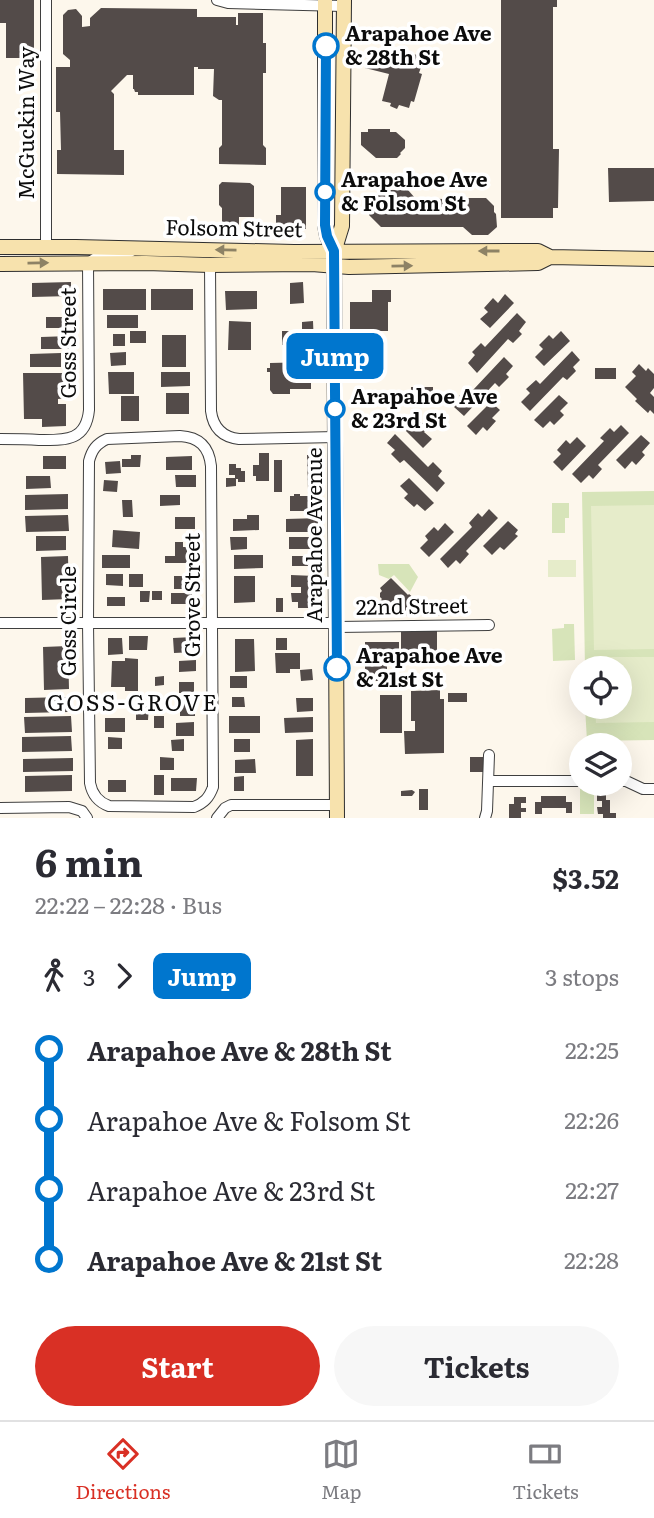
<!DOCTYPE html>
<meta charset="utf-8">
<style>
:root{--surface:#fff;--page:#f7f7f7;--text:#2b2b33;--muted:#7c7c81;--line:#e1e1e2;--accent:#d93025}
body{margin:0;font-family:Literata,serif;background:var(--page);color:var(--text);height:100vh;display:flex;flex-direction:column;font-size:26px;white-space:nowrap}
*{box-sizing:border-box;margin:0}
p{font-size:23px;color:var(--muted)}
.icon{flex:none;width:38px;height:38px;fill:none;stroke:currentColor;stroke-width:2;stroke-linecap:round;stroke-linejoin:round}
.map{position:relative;height:818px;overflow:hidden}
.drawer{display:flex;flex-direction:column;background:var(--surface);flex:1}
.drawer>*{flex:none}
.badge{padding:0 14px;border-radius:10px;font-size:24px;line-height:46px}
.fabs{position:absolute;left:569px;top:656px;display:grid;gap:14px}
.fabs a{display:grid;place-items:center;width:63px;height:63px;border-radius:50%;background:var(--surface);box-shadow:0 7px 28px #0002;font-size:35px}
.map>.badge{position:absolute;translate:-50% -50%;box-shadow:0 0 0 4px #fff}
.legs{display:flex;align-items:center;gap:10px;height:77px;padding:0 35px;font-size:23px}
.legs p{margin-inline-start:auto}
.summary{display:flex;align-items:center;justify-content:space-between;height:119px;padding:0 35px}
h1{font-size:38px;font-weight:700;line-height:52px}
.button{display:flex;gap:14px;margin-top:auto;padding:14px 35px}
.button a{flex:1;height:80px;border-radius:42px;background:var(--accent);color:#fff;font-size:28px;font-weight:700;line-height:80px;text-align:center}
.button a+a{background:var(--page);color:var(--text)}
ul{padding:0 35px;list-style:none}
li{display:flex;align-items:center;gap:24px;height:70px;font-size:26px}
li i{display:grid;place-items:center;width:10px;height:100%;margin:0 9px;background:currentColor}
li i::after{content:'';width:18px;height:18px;margin:-9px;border:5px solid;border-radius:50%;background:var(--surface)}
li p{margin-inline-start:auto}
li:first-child i{background:linear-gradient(#0000 50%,currentColor 0)}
li:last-child i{background:linear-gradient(currentColor 50%,#0000 0)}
.tabs{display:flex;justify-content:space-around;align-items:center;height:98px;border-top:2px solid var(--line);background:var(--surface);font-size:19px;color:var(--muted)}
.tabs a{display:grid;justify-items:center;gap:4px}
.tabs .on{color:var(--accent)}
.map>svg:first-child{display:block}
.green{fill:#d7e4b9}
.pitch{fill:#e6ecca}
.building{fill:#534b49}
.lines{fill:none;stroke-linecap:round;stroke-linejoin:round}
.minor-casing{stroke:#3f3f3f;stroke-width:12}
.secondary-casing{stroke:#2e2e2e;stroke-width:16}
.minor{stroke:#fff;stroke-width:10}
.secondary{stroke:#f7e2ad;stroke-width:14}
.oneway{fill:#8d8265}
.line-1-casing{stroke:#fff;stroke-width:16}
.line-1{stroke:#0076ce;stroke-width:10}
.stop-1-dot{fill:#fff;stroke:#0076ce;stroke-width:3.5}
.labels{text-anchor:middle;stroke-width:7;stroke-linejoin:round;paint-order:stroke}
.stop-label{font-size:21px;font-weight:bold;fill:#0c0c0c;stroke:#fff;text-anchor:start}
.street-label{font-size:21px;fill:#0c0c0c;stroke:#fff}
.neighbourhood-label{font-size:23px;letter-spacing:2px;fill:#0c0c0c;stroke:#fff}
</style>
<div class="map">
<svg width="654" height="818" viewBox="0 0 654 818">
<rect width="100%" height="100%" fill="#fdf7ec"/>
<path class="green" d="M654,491v249l-67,1 -2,-34h35v-39h-35l-3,-176z
M552,503h17v15h-4v15h-13z
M378,564h31l9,13 -8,15 -16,-17 -5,4 -10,-4z
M564,624h10l1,36 -22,1 -1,-32 12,-1z
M580,789h14v25h-14z"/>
<path class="pitch" d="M654,505v144l-60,1 -3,-144z
M548,560h28v17h-28z
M595,657h59v65l-58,1 -1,-16h25v-39h-25z"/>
<path class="building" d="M0,0h34v58h-28v-35h-6z
M501,0h56v7h-4v142h6l-1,59h-5v10h-52z
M101,8l96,1v8h39v8h2v-12h25v30h3v30h-3v72l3,3v17l-47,-1v-16l3,-3v-45h-3l-6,-4 1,-27h-16v-2h-4v28h-56v-3h-3l-1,-3h-1v-14h-6l-16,16 3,3v56h10v25l-67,-1v-24h4l-1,-38h-4v-45h14v-7l-7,-6v-39l5,-5 8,-1 6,7v11l8,-1v-8z
M396,50l21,5 -2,6 4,1 -2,5h4l-2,6 3,1 -8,28 -3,-1 -2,7 -10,-3 -2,4 -7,-3 1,-3 -9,-2 7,-27 -24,-6 4,-14 24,7z
M368,129h22v3h6l9,8v8l-5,5 1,1 -4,4h-21l-15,-13v-13h7z
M608,168h46v33l-45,1z
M222,182l28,1 4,3v31h-15v9l-17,-1v-17l-3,-3v-20z
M281,187h25v42h-30v-14h5z
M381,190h27l7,8v5l3,3 4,-4v-4l21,1v4h3v-4l18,-1v5h3v-5h19l8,8v6l2,2 1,13 -9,8h-16l-9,-8h-82l-12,-12v-12z
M71,282v14l-39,1v-14z
M303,282l1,21 -14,1v-21z
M103,289h43v21h-43z
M151,289h42v21h-42z
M372,290h19v12h-3v29h-38v-29h22z
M225,291h32v18l-31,1z
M505,294l9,9 -24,25 -10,-9 8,-7 -4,-4 9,-10 5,5z
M517,313l9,9 -7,9 3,3 -9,9 -5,-4 -31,34 -9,-10 7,-8 -3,-3 9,-9 4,4z
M107,315h31v13h-31z
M46,317h17l1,11h-18z
M229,321l22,1v28h-23z
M313,321l1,25h-5v3h-21v-4h-6v-14h20v-9z
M130,331h16v12h-16z
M561,331l9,10 -26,25 -9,-9 8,-8 -4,-4 10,-10 4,4z
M113,334h12v12h-12z
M162,335h24v32h-24z
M71,336v13h-30v-12z
M572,351l8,9 -7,7 3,4 -9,9 -4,-3 -33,34 -9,-9 9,-9 -4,-4 10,-9 4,4z
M126,352v13l-15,1 -1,-13z
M61,353v14h-31v-13z
M504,357l9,9 -7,8 3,3 -10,10 -4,-4 -31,33 -10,-9 8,-8 -3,-3 9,-10 5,4z
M311,362v27h-21v5h-17l-3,-4v-18h-3v-4h3v-5z
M639,364l7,7 2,-3 6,6v14l-4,5 4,4v17l-4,-4 -2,3 -13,-12 2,-2 -12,-12 11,-11 -4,-4z
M595,368h21v11h-21z
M108,372h26v22h-25z
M161,372h29v14l-29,1z
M23,373h44v25l-9,1v5h8v22l-24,1v-8h-18z
M411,387h22v12h-22z
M166,393h23v21h-23z
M559,395l9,8 -8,8 4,4 -10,10 -4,-4 -7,7 -9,-8z
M121,396h18v25h-18z
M491,402l9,8 -8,8 4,3 -9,10 -4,-4 -7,8 -9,-9z
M407,415l8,8 3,-4 10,9 -4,4 8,7 -9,9 -25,-25z
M621,425l8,8 -31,32 4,4 -9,10 -4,-4 -8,8 -9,-9 32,-33 -4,-3 10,-10 4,4z
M395,434l33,33 5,-5 9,9 -4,5 7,7 -8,9 -33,-32 -4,3 -9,-9 4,-4 -8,-7z
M641,435l9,8 -8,9 3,3 -9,10 -4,-4 -7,8 -9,-9z
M577,437l9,9 -24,25 -9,-9 8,-8 -4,-4 9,-10 4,4z
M259,453h10v28h-13v-5h-3v-11h6z
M131,455h10l-1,12h-18v-8h9z
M307,455h12v35h-11z
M43,456h23v13h-23z
M192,456v14h-26v-13z
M274,460h8v32h-8z
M120,461l1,12 -15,1 -1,-12z
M229,464h7v4h5v3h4v11h-7v-3h-2v7l-10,1v-9h9v-3h-6z
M175,475h21v12h-20z
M26,476h24l1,12 -25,1z
M409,478l25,25 -9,8 -8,-7 -3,3 -10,-9 4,-4 -8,-8z
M104,480l14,1 -1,11 -14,-1z
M68,494v15l-43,1v-15z
M294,494h6v2h8v2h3v11h-3v2h-18v-15h4z
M160,495h20v10l-20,1z
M122,500h10l1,17h-10z
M489,509l9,9 -32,33 3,3 -9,10 -4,-4 -8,8 -8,-9 32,-32 -3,-4 9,-10 4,4z
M68,515l1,16 -43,1 -1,-16z
M247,515h12v15l-26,1v-12h14z
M175,517h20v12h-20z
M321,518v14h-35v-13z
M508,521l10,9 -3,4 3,2 -14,14 -4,-3 -8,8 -9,-9z
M445,523l9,9 -25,25 -9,-9 8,-8 -3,-4 9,-9 4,4z
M113,530l27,2 -1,17 -27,-2z
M36,536h30v14l-30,1z
M230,537h17v12l-16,1z
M289,537h26v12h-26z
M175,542h8v5h4v9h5v7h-27v-7h10z
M102,555h28v13h-28z
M234,555h29v13l-29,1z
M68,556l1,43 -27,1 -1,-43z
M292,556h18v10h-18z
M106,574h17v12l-17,-1z
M129,574h14v13h-14z
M291,575l24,1v32h-17v-6h-6l-1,-9h10v-6h-10z
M174,576h18v13h-18z
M234,576h21v26l-21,1z
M391,578l17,17 1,-1 6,5 -2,2 4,4 -10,11 -2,-2 -2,3h-4l-10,-11 -3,2 -6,-7 2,-2 -2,-2v-4l2,-2 -2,-3z
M140,591h10l-1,11h-9z
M152,591h10v9h-10z
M171,593h21v11h-21z
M107,597h18v9h-18z
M276,598h7v14h-7z
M420,601h30l1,14 -30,1z
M401,630h36v23h-36z
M129,636h19l-1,14h-18z
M194,637v15l-20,1 -1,-15z
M108,638h14l1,16 -15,1z
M276,638h11v12h-11z
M235,639h19l1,32 -20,1z
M365,642h34v11l-12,1v27h-22z
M68,646l1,43 -25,1 -1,-43z
M275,653h25v16h-10v4h-14z
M125,658l13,1v32h-13v-4h-14l1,-26h13z
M196,660v11l-17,1v-11z
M312,669l1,11 -12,1 -1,-11z
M164,676v9l-9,1v-9z
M230,676h17v12h-17z
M179,682h15v11h-15z
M440,690v9h4v54l-39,1 -1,-23h11v-10h-4v-30z
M448,693h19v9h-19z
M380,695h22v38h-22z
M68,697v15l-43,1v-15z
M232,697h12l1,10h-13z
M296,698h17v13l-16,1z
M180,699h15v17h-15z
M136,706h13l-1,14h-12z
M71,716l1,16 -47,1 -1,-16z
M154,716h10v12h-10z
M229,716h31v17h-31z
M313,717v15l-28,1 -1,-15z
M105,718h20v14h-20z
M194,722v14h-18v-13z
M71,736l1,15 -50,1v-15z
M108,737l14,1v11h-14z
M184,739v12h-12l-1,-11z
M234,739h16v13h-16z
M313,739v37h-17v-36z
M160,757l14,1v12h-14z
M470,757h13v15h-13z
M73,758v13l-50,1v-13z
M255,759l1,14h-21v-13z
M72,775v16l-47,1v-16z
M154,775h10v20h-10z
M244,776v15h-10v-14z
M171,778h26l-1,13h-25z
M108,780h18v12h-18z
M419,789h9v21h-9z
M412,790l3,2 -3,4h-11v-5z
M597,795h9v5h4v13h6v5h-13v-4h-5l-1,-7h5v-6h-5z
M541,796h25v6h6v11h-6v-5h-24v6h-7v-12h6z
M514,797h12v6h-5v5h5v4h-5v6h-12v-14h5z"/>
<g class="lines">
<defs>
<path id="minor" d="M46,0v246
M217,0l11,3 115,3
M210,265l1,146c2,16 11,26 28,28l97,-2
M180,436c19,1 29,11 31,30l2,321c-4,11 -9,16 -19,20l-85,-1c-11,-4 -17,-12 -19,-23l-2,-160 1,-162c3,-11 7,-17 18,-22z
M0,439c13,0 26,0 39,1 25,0 47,2 50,-30l-1,-147 11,-7 26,-1 10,-6
M0,623h337
M337,627l152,-2
M488,781h93
M620,781h6l17,8h11
M0,808l69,-1 13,4 5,7
M217,818l8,-10 6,-3h106
M485,818l2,-7 2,-56"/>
<path id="secondary" d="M325,0v225l2,11 7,16
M0,247h76l218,5 244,-1 12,6
M0,264l146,-1 64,2 102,-1 37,3 189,-4 12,-6 104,2
M337,818l-3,-566 8,-26 2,-226"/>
</defs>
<use href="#minor" class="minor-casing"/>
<use href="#secondary" class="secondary-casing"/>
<use href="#minor" class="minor"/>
<use href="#secondary" class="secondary"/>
</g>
<defs><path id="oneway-solid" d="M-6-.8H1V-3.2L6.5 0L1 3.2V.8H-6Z" transform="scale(1.75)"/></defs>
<g class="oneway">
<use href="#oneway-solid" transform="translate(226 250) rotate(-179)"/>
<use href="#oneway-solid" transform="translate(489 251) rotate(-180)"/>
<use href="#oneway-solid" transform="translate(38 263) rotate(-1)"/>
<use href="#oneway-solid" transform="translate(402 266) rotate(-1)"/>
</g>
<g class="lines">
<defs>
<path id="line-1" d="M326,46l-1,179 2,11 7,15 3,417"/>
</defs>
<use href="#line-1" class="line-1-casing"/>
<use href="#line-1" class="line-1"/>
</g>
<g class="stop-1-dot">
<circle cx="326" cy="46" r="12"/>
<circle cx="325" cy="192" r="9"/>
<circle cx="335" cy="409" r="9"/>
<circle cx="337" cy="668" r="12"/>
</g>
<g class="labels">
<g class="stop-label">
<text x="345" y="41">Arapahoe Ave<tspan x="345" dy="24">&amp; 28th St</tspan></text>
<text x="341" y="187">Arapahoe Ave<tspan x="341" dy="24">&amp; Folsom St</tspan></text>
<text x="351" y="404">Arapahoe Ave<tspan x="351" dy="24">&amp; 23rd St</tspan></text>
<text x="356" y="663">Arapahoe Ave<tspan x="356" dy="24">&amp; 21st St</tspan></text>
</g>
<g class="street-label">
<text transform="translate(27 123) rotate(-90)" y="7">McGuckin Way</text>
<text transform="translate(234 229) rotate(1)" y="7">Folsom Street</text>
<text transform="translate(69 343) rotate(-90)" y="7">Goss Street</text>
<text transform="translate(315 535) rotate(-90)" y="7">Arapahoe Avenue</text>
<text transform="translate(193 595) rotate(-90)" y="7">Grove Street</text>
<text transform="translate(412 607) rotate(-1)" y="7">22nd Street</text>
<text transform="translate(69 621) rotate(-90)" y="7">Goss Circle</text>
</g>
<g class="neighbourhood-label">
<text x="133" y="711">GOSS-GROVE</text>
</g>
</g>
</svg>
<div class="fabs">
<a><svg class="icon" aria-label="locate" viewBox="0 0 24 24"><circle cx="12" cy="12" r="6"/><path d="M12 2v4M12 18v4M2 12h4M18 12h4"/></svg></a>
<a><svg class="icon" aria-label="layers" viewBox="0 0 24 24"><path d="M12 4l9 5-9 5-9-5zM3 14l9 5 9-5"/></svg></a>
</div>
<b class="badge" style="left:335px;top:356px;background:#0076ce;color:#fff">Jump</b>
</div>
<section class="drawer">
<div class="summary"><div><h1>6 min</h1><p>22:22 – 22:28 · Bus</p></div><b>$3.52</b></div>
<div class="legs"><svg class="icon" aria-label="walk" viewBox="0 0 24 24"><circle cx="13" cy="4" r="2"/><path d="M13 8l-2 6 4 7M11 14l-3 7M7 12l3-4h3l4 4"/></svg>3<svg class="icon" aria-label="forward" viewBox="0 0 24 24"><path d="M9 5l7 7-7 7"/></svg><b class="badge" style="background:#0076ce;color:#fff">Jump</b><p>3 stops</p></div>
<ul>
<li><i style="color:#0076ce"></i><b>Arapahoe Ave &amp; 28th St</b><p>22:25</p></li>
<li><i style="color:#0076ce"></i><span>Arapahoe Ave &amp; Folsom St</span><p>22:26</p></li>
<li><i style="color:#0076ce"></i><span>Arapahoe Ave &amp; 23rd St</span><p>22:27</p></li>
<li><i style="color:#0076ce"></i><b>Arapahoe Ave &amp; 21st St</b><p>22:28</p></li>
</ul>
<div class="button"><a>Start</a><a>Tickets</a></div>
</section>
<nav class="tabs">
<a class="on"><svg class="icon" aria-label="directions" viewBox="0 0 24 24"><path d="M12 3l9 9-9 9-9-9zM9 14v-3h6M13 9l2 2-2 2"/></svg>Directions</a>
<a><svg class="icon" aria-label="map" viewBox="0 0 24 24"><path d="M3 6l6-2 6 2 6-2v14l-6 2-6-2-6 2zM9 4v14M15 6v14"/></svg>Map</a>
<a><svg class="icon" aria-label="tickets" viewBox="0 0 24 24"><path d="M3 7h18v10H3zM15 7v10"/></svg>Tickets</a>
</nav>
